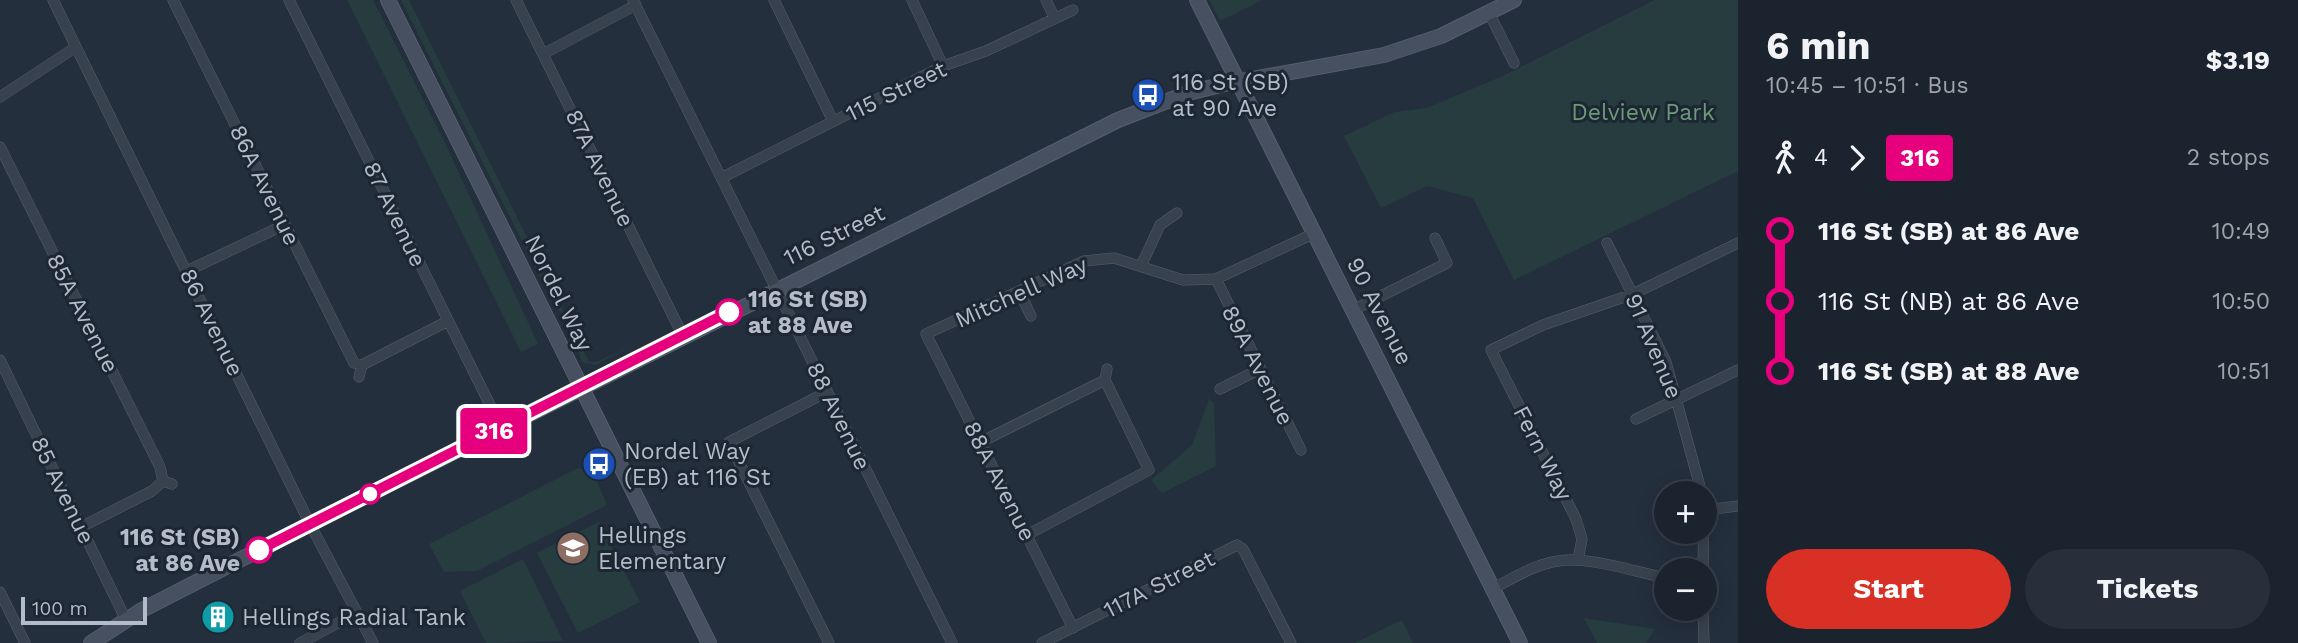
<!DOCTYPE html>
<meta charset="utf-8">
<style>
:root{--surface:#1b232e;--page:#282f3a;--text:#f1f3f6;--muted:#a0a4aa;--line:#39404a;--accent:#d93025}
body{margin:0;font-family:"Work Sans",sans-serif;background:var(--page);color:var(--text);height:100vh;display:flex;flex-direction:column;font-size:26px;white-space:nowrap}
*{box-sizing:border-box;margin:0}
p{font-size:23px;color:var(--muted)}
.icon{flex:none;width:38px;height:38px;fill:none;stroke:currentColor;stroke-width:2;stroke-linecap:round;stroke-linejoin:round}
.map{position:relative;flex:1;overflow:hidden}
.sheet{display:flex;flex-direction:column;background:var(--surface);width:560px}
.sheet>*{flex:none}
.badge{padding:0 14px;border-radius:5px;font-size:24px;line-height:46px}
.controls{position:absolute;left:1654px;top:481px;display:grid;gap:14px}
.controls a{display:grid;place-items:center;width:63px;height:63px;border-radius:50%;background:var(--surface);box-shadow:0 4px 18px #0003,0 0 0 2px var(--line);font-size:35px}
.scale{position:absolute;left:21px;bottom:18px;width:126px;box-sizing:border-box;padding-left:7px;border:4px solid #b4bcc9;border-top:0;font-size:19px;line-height:24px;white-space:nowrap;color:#b4bcc9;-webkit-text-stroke:5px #1d2633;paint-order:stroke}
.map>.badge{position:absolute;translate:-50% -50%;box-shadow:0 0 0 4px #fff}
.legs{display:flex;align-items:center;gap:10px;height:77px;padding:0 28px;font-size:23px}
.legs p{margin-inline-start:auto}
.summary{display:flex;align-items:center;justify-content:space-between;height:119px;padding:0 28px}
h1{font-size:38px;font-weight:700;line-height:52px}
.action{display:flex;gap:14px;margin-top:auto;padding:14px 28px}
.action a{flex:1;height:80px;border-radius:42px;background:var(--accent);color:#fff;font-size:28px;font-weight:700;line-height:80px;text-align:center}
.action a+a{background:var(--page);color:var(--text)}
ul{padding:0 28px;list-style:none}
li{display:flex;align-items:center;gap:24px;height:70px;font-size:26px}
li i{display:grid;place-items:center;width:10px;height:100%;margin:0 9px;background:currentColor}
li i::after{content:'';width:18px;height:18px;margin:-9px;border:5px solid;border-radius:50%;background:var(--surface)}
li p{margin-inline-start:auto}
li:first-child i{background:linear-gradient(#0000 50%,currentColor 0)}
li:last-child i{background:linear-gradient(currentColor 50%,#0000 0)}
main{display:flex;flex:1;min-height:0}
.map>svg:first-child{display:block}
.green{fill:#263c3f}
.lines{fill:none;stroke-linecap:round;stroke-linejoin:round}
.street-casing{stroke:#565f6c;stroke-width:11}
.secondary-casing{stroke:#565f6c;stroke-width:16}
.street{stroke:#38414e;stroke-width:10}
.secondary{stroke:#465061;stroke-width:14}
.line-1-casing{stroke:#fff;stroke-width:16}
.line-1{stroke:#e6007e;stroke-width:10}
.stop-1-dot{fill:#fff;stroke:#e6007e;stroke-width:3.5}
.labels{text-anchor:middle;stroke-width:6;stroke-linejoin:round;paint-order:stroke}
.poi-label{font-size:23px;fill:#b4bcc9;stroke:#1d2633;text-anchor:start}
.street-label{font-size:23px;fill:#b4bcc9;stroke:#1d2633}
.park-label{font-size:23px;fill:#6b9a76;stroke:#1d2633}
.stop-label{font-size:23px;font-weight:bold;fill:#b4bcc9;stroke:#1d2633;text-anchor:start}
</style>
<main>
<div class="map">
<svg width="1738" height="643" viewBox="0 0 1738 643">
<rect width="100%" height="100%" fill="#242f3e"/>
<path class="green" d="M347,0h26l73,145 92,199 -17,8z
M401,0h8l180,362h7l37,-16 -38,19 -13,-3 -12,-33 -28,-48z
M1209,0h53l-42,21z
M1655,0h83v171l-224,109 -41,-82 -46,-12 -46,22 -37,-72 51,-24 32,-4 78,-33z
M1209,399l5,4 2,63 -54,27 -11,-13 41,-35z
M578,468l15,4 14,33 -130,66 -33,1 -15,-28z
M599,522l41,80 -62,31 -41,-80z
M523,559l40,82 -77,2 -26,-52z
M1584,618l71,11 -9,14h-49z
M1402,620l11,23h-58l40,-20z"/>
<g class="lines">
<defs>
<path id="street" d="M53,0l257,524 63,119
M173,0l181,363 8,2
M289,0l212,427
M516,0l167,336
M633,0l319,643
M774,0l59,121
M912,0l31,66
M1046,0l8,17
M1489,13l25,50
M543,54l93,-49
M0,97l76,-50
M0,147l160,320 3,14
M721,178l222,-112 43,-15 87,-41
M1607,243l59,119 36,132
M1141,266l19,-41 17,-12
M187,271l97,-46
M1216,279l85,171
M1019,291l12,25
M1353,310l94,-47 -12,-25
M0,360l126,260
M359,377l3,-12 86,-44
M1220,389l40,-20
M827,392l-98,50 100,201
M1636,419l102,-49
M981,442l124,-62 2,-11
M1705,510l33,-4
M81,527l71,-36 11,-10 9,3
M1027,535l122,-65 -44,-90
M1578,560l4,-21 -6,-20 -85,-169 52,-25 90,-31 105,-51
M1703,570l1,-64
M1493,588c21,-10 42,-24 65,-27 31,-5 77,11 108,17
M0,592l25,51
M1703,609l1,34
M1073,628l-147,-294 158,-73 30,-3 69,22 33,-1 99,-46
M300,643l57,-30
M1042,643l195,-98 6,4 48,94"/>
<path id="secondary" d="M388,0l321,643
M1197,0l323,643
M91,643l51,-33 154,-79 822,-411 70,-27 37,-9 159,-29 57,-19 73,-36"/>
</defs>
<use href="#street" class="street-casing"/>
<use href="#secondary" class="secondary-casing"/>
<use href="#street" class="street"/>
<use href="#secondary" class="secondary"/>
</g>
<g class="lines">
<defs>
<path id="line-1" d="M259,550l470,-238"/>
</defs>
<use href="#line-1" class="line-1-casing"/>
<use href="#line-1" class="line-1"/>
</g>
<defs>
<symbol id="bus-disc" viewBox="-11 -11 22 22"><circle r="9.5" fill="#1a4fb4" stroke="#1d2633"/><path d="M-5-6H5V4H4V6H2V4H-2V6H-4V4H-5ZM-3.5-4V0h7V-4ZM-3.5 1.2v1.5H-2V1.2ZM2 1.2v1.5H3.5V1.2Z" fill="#fff"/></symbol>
<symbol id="school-disc" viewBox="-11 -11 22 22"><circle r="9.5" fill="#8d6e63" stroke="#1d2633"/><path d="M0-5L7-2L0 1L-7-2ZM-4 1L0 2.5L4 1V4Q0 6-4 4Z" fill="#fff"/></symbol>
<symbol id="building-disc" viewBox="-11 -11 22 22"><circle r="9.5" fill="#0f9aa8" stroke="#1d2633"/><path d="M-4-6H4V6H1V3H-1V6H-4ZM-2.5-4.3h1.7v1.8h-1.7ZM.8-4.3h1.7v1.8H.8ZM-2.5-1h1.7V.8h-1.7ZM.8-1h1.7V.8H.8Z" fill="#fff"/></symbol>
</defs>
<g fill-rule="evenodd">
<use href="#bus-disc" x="1129" y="76" width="38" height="38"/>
<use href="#bus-disc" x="580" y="445" width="38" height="38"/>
<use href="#school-disc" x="554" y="529" width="38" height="38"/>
<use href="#building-disc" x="199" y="598" width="38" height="38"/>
</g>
<g class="stop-1-dot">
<circle cx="729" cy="312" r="12"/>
<circle cx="370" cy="494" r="9"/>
<circle cx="259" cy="550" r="12"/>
</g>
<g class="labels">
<g class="poi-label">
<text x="1172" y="90">116 St (SB)<tspan x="1172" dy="26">at 90 Ave</tspan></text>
<text x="624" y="459">Nordel Way<tspan x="624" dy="26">(EB) at 116 St</tspan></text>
<text x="598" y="543">Hellings<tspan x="598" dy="26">Elementary</tspan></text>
<text x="242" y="625">Hellings Radial Tank</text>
</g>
<g class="street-label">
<text transform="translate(896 91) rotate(-26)" y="8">115 Street</text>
<text transform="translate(600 168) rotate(64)" y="8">87A Avenue</text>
<text transform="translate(265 185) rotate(64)" y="8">86A Avenue</text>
<text transform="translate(395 214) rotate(64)" y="8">87 Avenue</text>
<text transform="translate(834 235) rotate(-26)" y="8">116 Street</text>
<text transform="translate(1021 292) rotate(-24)" y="8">Mitchell Way</text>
<text transform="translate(559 293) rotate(64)" y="8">Nordel Way</text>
<text transform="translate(1380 311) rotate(63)" y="8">90 Avenue</text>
<text transform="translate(83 313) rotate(63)" y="8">85A Avenue</text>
<text transform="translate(212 322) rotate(64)" y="8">86 Avenue</text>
<text transform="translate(1654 346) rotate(67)" y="8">91 Avenue</text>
<text transform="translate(1258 365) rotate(63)" y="8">89A Avenue</text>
<text transform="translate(839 416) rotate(64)" y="8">88 Avenue</text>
<text transform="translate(1543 453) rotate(63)" y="8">Fern Way</text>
<text transform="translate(1000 481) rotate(63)" y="8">88A Avenue</text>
<text transform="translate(63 490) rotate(64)" y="8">85 Avenue</text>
<text transform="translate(1159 584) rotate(-27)" y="8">117A Street</text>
</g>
<g class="park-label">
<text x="1643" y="120">Delview Park</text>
</g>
<g class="stop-label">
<text x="748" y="307">116 St (SB)<tspan x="748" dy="26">at 88 Ave</tspan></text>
<text x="240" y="545" text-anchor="end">116 St (SB)<tspan x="240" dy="26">at 86 Ave</tspan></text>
</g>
</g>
</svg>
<div class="controls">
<a>+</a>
<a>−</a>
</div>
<div class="scale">100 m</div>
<b class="badge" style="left:494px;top:431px;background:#e6007e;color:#fff">316</b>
</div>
<section class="sheet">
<div class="summary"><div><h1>6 min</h1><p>10:45 – 10:51 · Bus</p></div><b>$3.19</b></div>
<div class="legs"><svg class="icon" aria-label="walk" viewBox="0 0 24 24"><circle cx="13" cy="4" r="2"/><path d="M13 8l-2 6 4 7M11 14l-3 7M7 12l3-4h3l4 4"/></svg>4<svg class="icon" aria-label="forward" viewBox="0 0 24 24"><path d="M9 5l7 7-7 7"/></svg><b class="badge" style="background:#e6007e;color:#fff">316</b><p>2 stops</p></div>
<ul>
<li><i style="color:#e6007e"></i><b>116 St (SB) at 86 Ave</b><p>10:49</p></li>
<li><i style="color:#e6007e"></i><span>116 St (NB) at 86 Ave</span><p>10:50</p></li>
<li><i style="color:#e6007e"></i><b>116 St (SB) at 88 Ave</b><p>10:51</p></li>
</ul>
<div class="action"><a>Start</a><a>Tickets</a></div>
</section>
</main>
